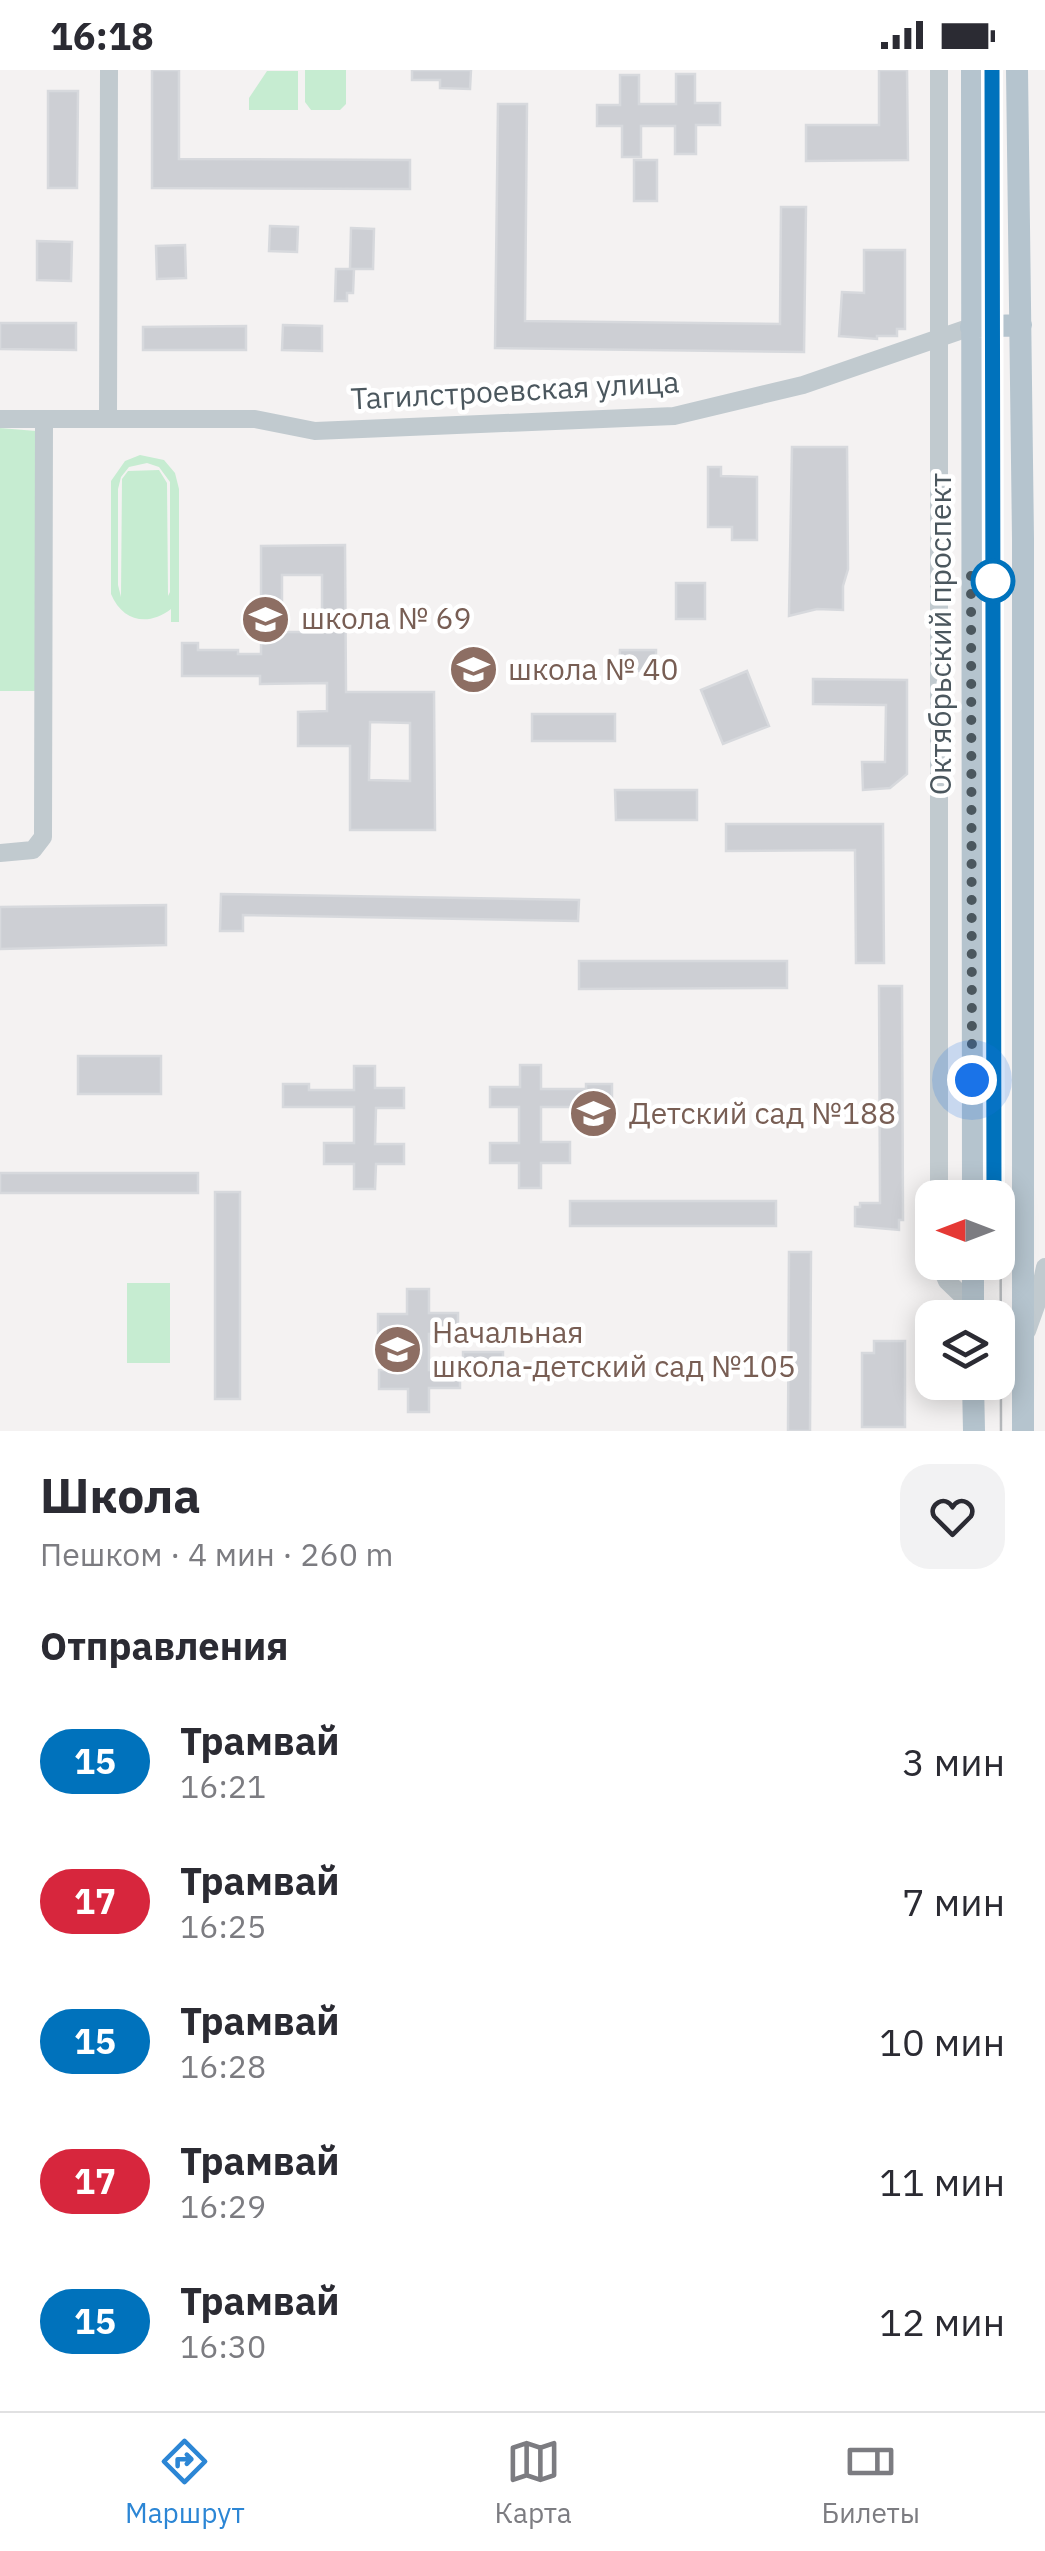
<!DOCTYPE html>
<html lang="ru">
<meta charset="utf-8">
<style>
:root{--surface:#fff;--page:#f2f2f3;--text:#2b2b33;--muted:#7c7c81;--line:#e1e1e2;--accent:#2c86d5}
body{margin:0;font-family:"IBM Plex Sans",sans-serif;background:var(--page);color:var(--text);height:100vh;display:flex;flex-direction:column;font-size:38px;white-space:nowrap}
*{box-sizing:border-box;margin:0}
p{font-size:32px;color:var(--muted)}
.icon{flex:none;width:55px;height:55px;fill:none;stroke:currentColor;stroke-width:2;stroke-linecap:round;stroke-linejoin:round}
.map{position:relative;height:1361px;overflow:hidden}
.side{display:flex;flex-direction:column;background:var(--surface);flex:1}
.side>*{flex:none}
.badge{padding:0 20px;border-radius:32px;font-size:35px;line-height:65px}
.needle{width:65px;rotate:270deg}
.buttons{position:absolute;left:915px;top:1110px;display:grid;gap:20px}
.buttons a{display:grid;place-items:center;width:100px;height:100px;border-radius:20px;background:var(--surface);box-shadow:0 5px 25px #0003;font-size:50px}
.you{position:absolute;width:50px;height:50px;margin:-25px;border:8px solid #fff;border-radius:50%;background:#1a73e8;box-shadow:0 0 0 15px #1a73e833}
.map>.badge{position:absolute;translate:-50% -50%;box-shadow:0 0 0 5px #fff}
h2{padding:0 40px;font-size:38px;line-height:90px}
.round{display:grid;place-items:center;flex:none;width:105px;height:105px;border-radius:30px;background:var(--page)}
.summary{display:flex;align-items:center;justify-content:space-between;height:170px;padding:0 40px}
h1{font-size:48px;font-weight:700;line-height:75px}
ul{padding:0;list-style:none}
li{display:flex;align-items:center;gap:30px;height:140px;padding:0 40px}
li div{flex:1}
li b{display:block;font-size:38px}
li em{font-style:normal}
li .badge{min-width:110px;font-weight:700;text-align:center}
.status{display:flex;justify-content:space-between;align-items:center;height:70px;padding:0 50px;background:var(--surface);direction:ltr}
.status svg{height:28px;fill:currentColor}
.tabs{display:flex;justify-content:space-around;align-items:center;height:140px;border-top:2px solid var(--line);background:var(--surface);font-size:28px;color:var(--muted)}
.tabs a{display:grid;justify-items:center;gap:5px}
.tabs .current{color:var(--accent)}
.map>svg:first-child{display:block}
.green{fill:#c6ecd1;fill-rule:evenodd}
.building{fill:#cdcfd4;stroke:#d7d9dd;stroke-width:2.5;fill-rule:evenodd}
.lines{fill:none;stroke-linecap:round;stroke-linejoin:round}
.minor{stroke:#c1cacf;stroke-width:18}
.major{stroke:#b5c4ce;stroke-width:22}
.tram{stroke:#b5b8bb;stroke-width:2.5}
.line-casing{stroke:#fff;stroke-width:22}
.line{stroke:#0072bc;stroke-width:15}
.walk{stroke:#4b575e;stroke-width:10;stroke-dasharray:0 18}
.stop-dot{fill:#fff;stroke:#0072bc;stroke-width:5}
.labels{text-anchor:middle;stroke-width:9;stroke-linejoin:round;paint-order:stroke}
.street-label{font-size:30px;fill:#4b575e;stroke:#fff}
.education-label{font-size:30px;fill:#785e54;stroke:#fff;text-anchor:start}
</style>
<div class="status"><b>16:18</b><svg viewBox="0 0 49 12"><path d="M0 12V9h3v3zM5 12V6h3v6zM10 12V3h3v9zM15 12V0h3v12zM26 1h20v11H26zM47 4h2v5h-2z"/></svg></div>
<div class="map">
<svg width="1045" height="1361" viewBox="0 0 1045 1361">
<rect width="100%" height="100%" fill="#f4f2f2"/>
<path class="green" d="M305,0h41v34l-6,6h-29l-6,-8z
M267,1h31v39h-49v-12z
M0,358l36,3 2,260h-38z
M140,385l24,5 11,13 4,16v133h-8v-13c-23,18 -49,12 -60,-15v-113l14,-20zM147,393l12,4 11,15v110l-2,4 -1,-113 -8,-13 -31,1 -6,8 -1,118 -3,-12v-96l3,-12 8,-10z
M127,1213h43v80h-43z"/>
<path class="building" d="M152,0h27v89l231,1v29l-258,-1z
M412,0h59l-1,19 -30,-1v-8h-28z
M879,0h28l1,90 -102,1v-36h73z
M676,4h19v29h25v22h-24v29h-21v-28h-34v31h-19v-31h-25v-21h23v-30h19v29h37z
M48,21h30l-1,97h-29z
M498,34h29l-2,217 255,3 1,-117h25l-2,145 -309,-4z
M634,90h23v41h-23z
M270,156l28,1 -1,25 -28,-1z
M351,158l23,1 -1,40h-23z
M37,171l35,1 -1,39 -34,-1z
M185,175l1,33 -29,1 -1,-33z
M864,180h41v79h-8v7h-20v3l-38,-3 3,-44 22,1z
M336,199h18l-1,24h-6v8h-12z
M0,253h76v27l-76,-1z
M283,255l39,1v25l-40,-1z
M246,256v24h-103v-23z
M792,377h55l1,122 -5,17v24l-26,-1 -28,7z
M708,397h13v9l36,1v63h-25v-13h-24z
M345,475l1,147h88l1,138h-85v-84h-52v-34l29,-1v-28l-67,1v-8h-78v-33h16v7h40v4h23v-108zM282,505h40v57h-40zM370,652l40,1v58l-41,-1z
M676,513h29v36h-29z
M620,580h36v21h-37z
M747,601l22,55 -46,18 -22,-54z
M813,609l94,1v94l-17,14 -27,2 -1,-28h23l1,-57 -73,-1z
M532,644h83v27h-83z
M615,720h82v30h-81z
M726,754h157l1,139h-28l-1,-113 -129,1z
M221,824l358,6 -1,21 -335,-6v16h-23z
M166,835v40l-166,4v-42z
M579,891h208v27l-208,1z
M879,916h23l1,234h-4v10l-44,-4v-19h5v-4h20z
M78,986h83v38h-83z
M520,995h21v24h45v-5h26v23h-71v35h29v21h-29v25h-22v-25h-29v-20h29v-36h-29v-20h30z
M354,996h21v22h29v20h-28l-1,36h29v20h-28l-1,25h-21v-25h-30v-21h30v-36h-71v-23h26v6h45z
M0,1103h198v20h-198z
M215,1122h25v207h-25z
M570,1131h206v25h-206z
M789,1182h22l-1,179h-22z
M407,1219h22v24h29v21h-29v36h31v18h-31v24h-21v-23h-29v-19h28v-37h-29v-19h29z
M874,1271h31v86h-43v-74h12z
M463,1282h40v22l-40,1z"/>
<g class="lines">
<path class="minor" d="M939,0v1128
M0,349h255l60,12 359,-15 129,-31 168,-58
M108,349l1,-349
M0,783l33,-3 10,-13 1,-417
M939,1192l8,19 26,25
M1027,1261l11,-31 7,-33"/>
<path class="major" d="M972,0l1,1128
M1017,0l6,469v892
M971,257l50,-2
M973,1192v56
M973,1312l1,49"/>
<path class="tram" d="M998,0l3,1361"/>
</g>
<g class="lines">
<defs>
<path id="line" d="M992,0l2,1128"/>
</defs>
<use href="#line" class="line-casing"/>
<use href="#line" class="line"/>
<path class="walk" d="M972,1010l-1,-511 22,12"/>
</g>
<defs>
<symbol id="school-disc" viewBox="-11 -11 22 22"><circle r="9.5" fill="#8d6e63" stroke="#fff"/><path d="M0-5L7-2L0 1L-7-2ZM-4 1L0 2.5L4 1V4Q0 6-4 4Z" fill="#fff"/></symbol>
</defs>
<g fill-rule="evenodd">
<use href="#school-disc" x="238" y="522" width="55" height="55"/>
<use href="#school-disc" x="446" y="572" width="55" height="55"/>
<use href="#school-disc" x="566" y="1016" width="55" height="55"/>
<use href="#school-disc" x="370" y="1252" width="55" height="55"/>
</g>
<circle class="stop-dot" cx="993" cy="511" r="20"/>
<g class="labels">
<g class="street-label">
<text transform="translate(515 321) rotate(-3)" y="10">Тагилстроевская улица</text>
<text transform="translate(941 564) rotate(-90)" y="10">Октябрьский проспект</text>
</g>
<g class="education-label">
<text x="301" y="559">школа № 69</text>
<text x="508" y="610">школа № 40</text>
<text x="629" y="1054">Детский сад №188</text>
<text x="432" y="1273">Начальная<tspan x="432" dy="34">школа-детский сад №105</tspan></text>
</g>
</g>
</svg>
<div class="buttons">
<a><svg class="needle" viewBox="-14 -14 28 28"><path d="M0-13l5 13h-10z" fill="#e53935"/><path d="M0 13l5-13h-10z" fill="#7c7c81"/></svg></a>
<a><svg class="icon" aria-label="layers" viewBox="0 0 24 24"><path d="M12 4l9 5-9 5-9-5zM3 14l9 5 9-5"/></svg></a>
</div>
<div class="you" style="left:972px;top:1010px"></div>
</div>
<section class="side">
<div class="summary"><div><h1>Школа</h1><p>Пешком · 4 мин · 260 m</p></div><a class="round"><svg class="icon" aria-label="heart" viewBox="0 0 24 24"><path d="M12 20l-8-8c-3-5 5-10 8-4 3-6 11-1 8 4z"/></svg></a></div>
<h2>Отправления</h2>
<ul>
<li><span class="badge" style="background:#0072bc;color:#fff">15</span><div><b>Трамвай</b><p>16:21</p></div><em>3 мин</em></li>
<li><span class="badge" style="background:#d7263d;color:#fff">17</span><div><b>Трамвай</b><p>16:25</p></div><em>7 мин</em></li>
<li><span class="badge" style="background:#0072bc;color:#fff">15</span><div><b>Трамвай</b><p>16:28</p></div><em>10 мин</em></li>
<li><span class="badge" style="background:#d7263d;color:#fff">17</span><div><b>Трамвай</b><p>16:29</p></div><em>11 мин</em></li>
<li><span class="badge" style="background:#0072bc;color:#fff">15</span><div><b>Трамвай</b><p>16:30</p></div><em>12 мин</em></li>
</ul>
</section>
<nav class="tabs">
<a class="current"><svg class="icon" aria-label="directions" viewBox="0 0 24 24"><path d="M12 3l9 9-9 9-9-9zM9 14v-3h6M13 9l2 2-2 2"/></svg>Маршрут</a>
<a><svg class="icon" aria-label="map" viewBox="0 0 24 24"><path d="M3 6l6-2 6 2 6-2v14l-6 2-6-2-6 2zM9 4v14M15 6v14"/></svg>Карта</a>
<a><svg class="icon" aria-label="tickets" viewBox="0 0 24 24"><path d="M3 7h18v10H3zM15 7v10"/></svg>Билеты</a>
</nav>
